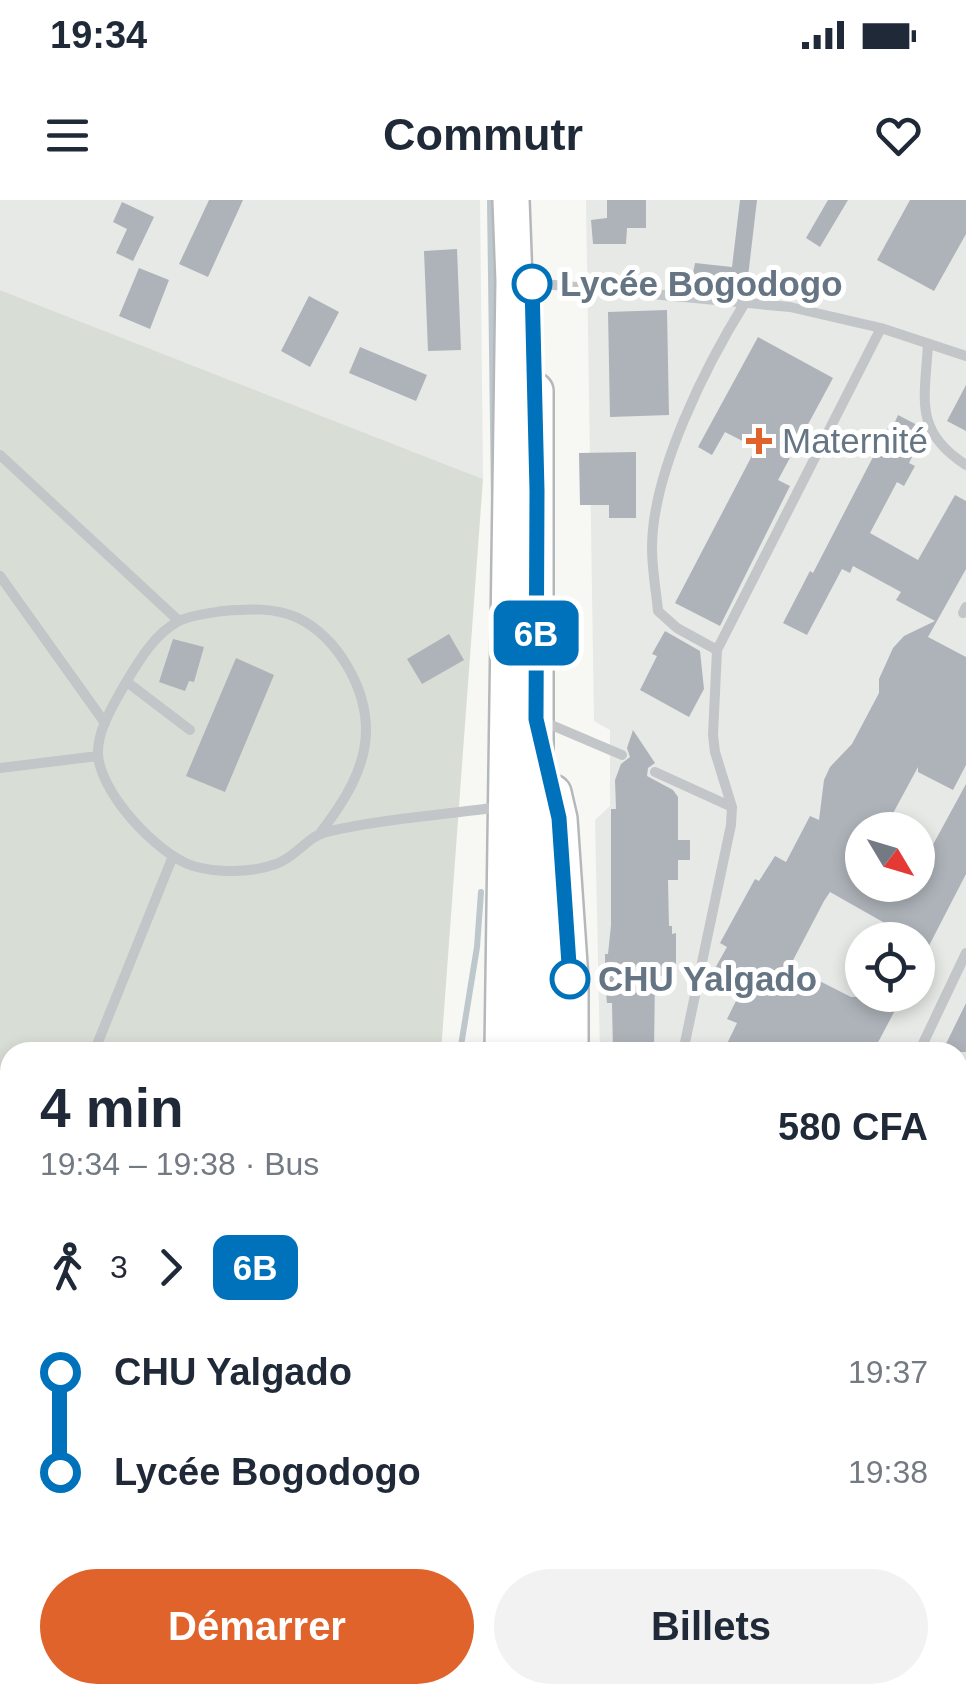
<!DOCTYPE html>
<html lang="fr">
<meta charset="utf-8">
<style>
:root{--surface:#fff;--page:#f2f2f3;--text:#1f2937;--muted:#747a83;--accent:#e0632b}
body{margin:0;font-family:Arial,sans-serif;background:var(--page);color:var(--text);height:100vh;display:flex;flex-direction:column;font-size:38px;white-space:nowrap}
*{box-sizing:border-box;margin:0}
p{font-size:32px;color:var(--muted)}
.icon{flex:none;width:55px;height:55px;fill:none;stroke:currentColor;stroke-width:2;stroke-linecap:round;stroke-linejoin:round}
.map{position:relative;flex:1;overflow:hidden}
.side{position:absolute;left:0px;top:842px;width:968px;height:662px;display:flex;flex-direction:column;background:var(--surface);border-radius:30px 30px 0 0;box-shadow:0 5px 15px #0003}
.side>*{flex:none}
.badge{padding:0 20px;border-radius:15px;font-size:35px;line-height:65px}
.needle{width:65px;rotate:128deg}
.controls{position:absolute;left:845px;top:612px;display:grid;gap:20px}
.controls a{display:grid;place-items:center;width:90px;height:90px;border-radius:50%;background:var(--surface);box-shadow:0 5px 15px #0003;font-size:50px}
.map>.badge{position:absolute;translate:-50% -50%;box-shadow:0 0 0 5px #fff}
.legs{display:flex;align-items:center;gap:15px;height:110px;padding:0 40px;font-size:32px}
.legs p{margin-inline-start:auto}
.head{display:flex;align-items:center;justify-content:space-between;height:170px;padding:0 40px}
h1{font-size:55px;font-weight:800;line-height:75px}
.cta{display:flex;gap:20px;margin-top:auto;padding:20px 40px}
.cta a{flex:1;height:115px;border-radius:60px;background:var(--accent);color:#fff;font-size:40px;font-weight:800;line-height:115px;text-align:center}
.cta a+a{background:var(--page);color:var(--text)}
ul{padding:0 40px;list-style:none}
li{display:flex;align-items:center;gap:35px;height:100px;font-size:38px}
li i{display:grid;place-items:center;width:15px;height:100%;margin:0 12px;background:currentColor}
li i::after{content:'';width:25px;height:25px;margin:-12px;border:8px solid;border-radius:50%;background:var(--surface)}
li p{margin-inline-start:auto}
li:first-child i{background:linear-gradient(#0000 50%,currentColor 0)}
li:last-child i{background:linear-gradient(currentColor 50%,#0000 0)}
.status{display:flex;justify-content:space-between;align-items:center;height:70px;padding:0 50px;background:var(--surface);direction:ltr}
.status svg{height:28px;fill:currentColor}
header{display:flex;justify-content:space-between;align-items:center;height:130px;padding:0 40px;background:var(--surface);font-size:45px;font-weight:800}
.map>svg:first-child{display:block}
.built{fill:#e7e9e7;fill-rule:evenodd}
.green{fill:#d8ded5}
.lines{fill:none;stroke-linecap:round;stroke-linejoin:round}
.stream{stroke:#bdc7cc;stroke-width:6}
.building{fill:#adb3b9}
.highway-casing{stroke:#b5b8bb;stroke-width:40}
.lane{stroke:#c2c6c9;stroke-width:10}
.highway{stroke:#fff;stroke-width:35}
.line-1-casing{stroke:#fff;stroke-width:22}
.line-1{stroke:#0072bc;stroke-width:15}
.stop-1-dot{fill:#fff;stroke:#0072bc;stroke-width:5}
.poi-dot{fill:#e0632b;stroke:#fff;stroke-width:4}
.labels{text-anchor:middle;stroke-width:10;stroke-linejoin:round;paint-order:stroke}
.stop-label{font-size:35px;font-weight:bold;fill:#667584;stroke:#fff;text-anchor:start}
.poi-label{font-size:35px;fill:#667584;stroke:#fff;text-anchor:start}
</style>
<div class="status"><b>19:34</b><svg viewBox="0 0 49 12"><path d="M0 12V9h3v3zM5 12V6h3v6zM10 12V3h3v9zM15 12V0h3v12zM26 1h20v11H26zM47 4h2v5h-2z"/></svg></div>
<header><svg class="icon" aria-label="menu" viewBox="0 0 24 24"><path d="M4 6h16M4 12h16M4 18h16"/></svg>Commutr<svg class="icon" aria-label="heart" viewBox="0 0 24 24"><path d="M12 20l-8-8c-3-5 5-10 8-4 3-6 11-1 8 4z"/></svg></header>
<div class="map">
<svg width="966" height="1504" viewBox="0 0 966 1504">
<rect width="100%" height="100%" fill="#f7f7f4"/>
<path class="built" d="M0,0h480l3,279 -483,-189z
M586,0h380v1128l-8,-3v-273h-358l-5,-232 15,-14v-76l-16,-9zM862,630h56v55h-56zM862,740h56v55h-56z"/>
<path class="green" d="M0,90l483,189 -42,573h-431v643h384l-1,9h-393z"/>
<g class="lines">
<path class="stream" d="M490,0l4,299
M460,852l17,-105 4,-55"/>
</g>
<path class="building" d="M209,0h34l-35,77 -29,-13z
M607,0h39v28h-19l-1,16h-33l-2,-24 16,-2z
M740,0h17l-10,85 -55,-6 3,-16 37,4z
M828,0h20l-28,47 -14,-9z
M910,0h56v34l-32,57 -57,-31z
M122,2l32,15 -21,44 -17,-8 11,-24 -14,-7z
M457,49l4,101 -33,1 -4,-100z
M139,68l30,12 -19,49 -31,-13z
M309,96l30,16 -29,55 -29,-16z
M667,110l2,105 -59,2 -2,-105z
M758,137l75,41 -55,102 12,6 -70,140 -45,-23 81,-155 -31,-16 -13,23 -14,-8z
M360,147l67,28 -11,26 -67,-28z
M966,185v46l-19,-10z
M898,215l23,12 3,6 -15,30 6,3 -11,20 -7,-4 -27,51 48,27 37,-65 11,6v68l-38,68 38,20v108l-13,25 -35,-18v-5l-34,63h-22v55h56v-38l11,5 37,-68v90l-48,93v-27h-36l8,-14 -60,-34 -6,9 -34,65 61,31 52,-2 -30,57h-150l14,-29 -10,-4 10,-20 -18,-10 7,-12 -12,-7 13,-23 -7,-4 35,-64 4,2 16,-25 11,6 24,-46 9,4 5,-40 6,-13 22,-23 27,-51v-14l14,-31 11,-12 31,-15 -39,-21 5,-8 -48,-26 -3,7 -8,-4 -35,66 -24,-12 27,-52 3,2 75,-145 4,1z
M636,252v66h-27v-13h-29l-1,-52z
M665,431l35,20 4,38 -15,28 -49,-27 17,-34 -5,-2z
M449,434l15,26 -42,24 -15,-25z
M173,439l31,8 -10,35 -5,-1 -4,10 -26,-9z
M236,458l38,17 -49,117 -39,-16z
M633,530l22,33 -7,5 -1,8 26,14 5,7v43h12v20h-12v20h-10l1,46h3v8l4,-1v43h-21l-1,76h-41l-1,-49h-5l-2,-23v-26h3l3,-29v-116h5l-1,-29 6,-16 9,-7 -3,-9z
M966,803v49h-24z"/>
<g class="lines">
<defs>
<path id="highway" d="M553,593l6,26 11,160v73
M503,852l11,-771 -3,-81
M535,852v-661
M531,1495v9
M562,1495v9
M587,1495v9
M461,1504v-9
M506,1504v-9"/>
</defs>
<use href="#highway" class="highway-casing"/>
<path class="lane" d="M533,83l257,24 91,21 85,28
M928,144c-3,55 -15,87 38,121
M0,255l179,166
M0,376l105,147
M963,413l3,-6
M717,450l-40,-22 -19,-17c-2,-21 -6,-42 -6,-63 0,-76 54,-183 94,-247
M127,482l63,48
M542,521l80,34
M0,568l98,-12
M655,572l77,35
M321,632c22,-29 45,-63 45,-102 0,-43 -29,-93 -68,-112 -23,-11 -51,-9 -75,-7 -13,2 -32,4 -44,10 -24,12 -41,41 -54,63 -11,20 -28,46 -27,70 2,39 59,100 95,112 25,7 58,7 83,-2 19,-6 32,-28 50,-32 56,-13 116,-17 173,-25
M94,852l79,-196
M683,852l48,-227 1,-18 -17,-55 -2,-17 4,-85 164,-322
M919,852l47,-99
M0,1022l10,-3"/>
<use href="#highway" class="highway"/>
</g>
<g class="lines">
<defs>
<path id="line-1" d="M532,84l5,207 -1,228 23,99 11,161"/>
</defs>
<use href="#line-1" class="line-1-casing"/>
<use href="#line-1" class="line-1"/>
</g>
<g class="stop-1-dot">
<circle cx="532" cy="84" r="18"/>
<circle cx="570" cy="779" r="18"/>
</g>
<path class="poi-dot" d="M754 226h10v10h10v10h-10v10h-10v-10h-10v-10h10z"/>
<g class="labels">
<g class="stop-label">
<text x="560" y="96">Lycée Bogodogo</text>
<text x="598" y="791">CHU Yalgado</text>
</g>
<g class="poi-label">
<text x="782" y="253">Maternité</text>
</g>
</g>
</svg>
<div class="controls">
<a><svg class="needle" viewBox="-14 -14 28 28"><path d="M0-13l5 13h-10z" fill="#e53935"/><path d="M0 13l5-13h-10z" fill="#747a83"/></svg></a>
<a><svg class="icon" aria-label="locate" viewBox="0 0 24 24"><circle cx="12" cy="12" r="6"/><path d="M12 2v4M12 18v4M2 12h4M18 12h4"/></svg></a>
</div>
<b class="badge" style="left:536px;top:433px;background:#0072bc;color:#fff">6B</b>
<section class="side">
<div class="head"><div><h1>4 min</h1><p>19:34 – 19:38 · Bus</p></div><b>580 CFA</b></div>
<div class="legs"><svg class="icon" aria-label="walk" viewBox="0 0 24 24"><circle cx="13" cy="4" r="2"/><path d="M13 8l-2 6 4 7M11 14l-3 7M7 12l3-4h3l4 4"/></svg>3<svg class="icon" aria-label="forward" viewBox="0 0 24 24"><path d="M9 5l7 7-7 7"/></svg><b class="badge" style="background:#0072bc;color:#fff">6B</b></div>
<ul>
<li><i style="color:#0072bc"></i><b>CHU Yalgado</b><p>19:37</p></li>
<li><i style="color:#0072bc"></i><b>Lycée Bogodogo</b><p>19:38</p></li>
</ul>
<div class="cta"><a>Démarrer</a><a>Billets</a></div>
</section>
</div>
